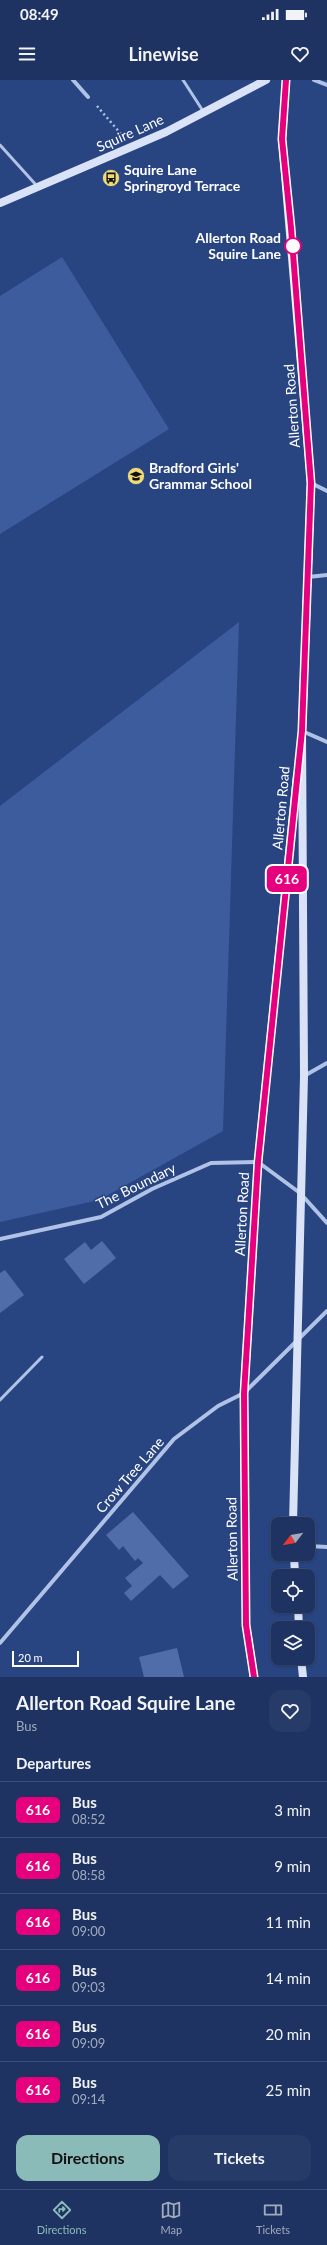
<!DOCTYPE html>
<style>
:root{--surface:#1e3361;--page:#263b67;--text:#f1f3f6;--muted:#a1aabd;--line:#3c4e76;--accent:#8bbbb9}
body{margin:0;font-family:Lato,sans-serif;background:var(--page);color:var(--text);height:100vh;display:flex;flex-direction:column;font-size:15px;white-space:nowrap}
*{box-sizing:border-box;margin:0}
p{font-size:13px;color:var(--muted)}
.icon{flex:none;width:22px;height:22px;fill:none;stroke:currentColor;stroke-width:2;stroke-linecap:round;stroke-linejoin:round}
.map{position:relative;height:1597px;overflow:hidden}
.details{display:flex;flex-direction:column;background:var(--surface);flex:1}
.details>*{flex:none}
.badge{padding:0 8px;border-radius:6px;font-size:14px;line-height:26px}
.needle{width:26px;rotate:239deg}
.buttons{position:absolute;left:271px;top:1437px;display:grid;gap:8px}
.buttons a{display:grid;place-items:center;width:44px;height:44px;border-radius:8px;background:var(--surface);box-shadow:0 1px 3px #0004,0 0 0 1px var(--line);font-size:20px}
.scale{position:absolute;left:12px;bottom:10px;width:67px;box-sizing:border-box;padding-left:4px;border:2px solid #fff;border-top:0;font-size:11px;line-height:14px;white-space:nowrap;color:#fff;-webkit-text-stroke:3px #284481;paint-order:stroke}
.map>.badge{position:absolute;translate:-50% -50%;box-shadow:0 0 0 2px #fff}
h2{padding:0 16px;font-size:15px;line-height:36px}
.round{display:grid;place-items:center;flex:none;width:42px;height:42px;border-radius:12px;background:var(--page)}
.summary{display:flex;align-items:center;justify-content:space-between;height:68px;padding:0 16px}
h1{font-size:19px;font-weight:700;line-height:30px}
.button{display:flex;gap:8px;margin-top:auto;padding:8px 16px}
.button a{flex:1;height:46px;border-radius:12px;background:var(--accent);color:#111;font-size:16px;font-weight:700;line-height:46px;text-align:center}
.button a+a{background:var(--page);color:var(--text)}
ul{padding:0;list-style:none}
li{display:flex;align-items:center;gap:12px;height:56px;padding:0 16px;border-top:1px solid var(--line)}
li div{flex:1}
li b{display:block;font-size:15px}
li em{font-style:normal}
li .badge{min-width:44px;font-weight:700;text-align:center}
.status{display:flex;justify-content:space-between;align-items:center;height:28px;padding:0 20px;background:var(--surface);direction:ltr}
.status svg{height:11px;fill:currentColor}
header{display:flex;justify-content:space-between;align-items:center;height:52px;padding:0 16px;background:var(--surface);font-size:18px;font-weight:700}
.tab-bar{display:flex;justify-content:space-around;align-items:center;height:56px;border-top:1px solid var(--line);background:var(--surface);font-size:11px;color:var(--muted)}
.tab-bar a{display:grid;justify-items:center;gap:2px}
.tab-bar .selected{color:var(--accent)}
.map>svg:first-child{display:block}
.green{fill:#3d5c9e}
.building{fill:#506daa}
.lines{fill:none;stroke-linecap:round;stroke-linejoin:round}
.path{stroke:#b0c2e6;stroke-width:2.5;stroke-dasharray:2 3;stroke-linecap:butt}
.lane{stroke:#b0c2e6;stroke-width:3}
.street{stroke:#b0c2e6;stroke-width:4}
.secondary{stroke:#d9e2f6;stroke-width:8}
.line-casing{stroke:#fff;stroke-width:9}
.line{stroke:#e6007e;stroke-width:6}
.stop-dot{fill:#fff;stroke:#e6007e;stroke-width:2}
.labels{text-anchor:middle;stroke-width:3;stroke-linejoin:round;paint-order:stroke}
.street-label{font-size:14px;fill:#fff;stroke:#284481}
.poi-label{font-size:14px;font-weight:bold;fill:#fff;stroke:#284481;text-anchor:start}
.stop-label{font-size:14px;font-weight:bold;fill:#fff;stroke:#284481;text-anchor:end}
</style>
<div class="status"><b>08:49</b><svg viewBox="0 0 49 12"><path d="M0 12V9h3v3zM5 12V6h3v6zM10 12V3h3v9zM15 12V0h3v12zM26 1h20v11H26zM47 4h2v5h-2z"/></svg></div>
<header><svg class="icon" aria-label="menu" viewBox="0 0 24 24"><path d="M4 6h16M4 12h16M4 18h16"/></svg>Linewise<svg class="icon" aria-label="heart" viewBox="0 0 24 24"><path d="M12 20l-8-8c-3-5 5-10 8-4 3-6 11-1 8 4z"/></svg></header>
<div class="map">
<svg width="327" height="1597" viewBox="0 0 327 1597">
<rect width="100%" height="100%" fill="#284481"/>
<path class="green" d="M62,177l107,172 -169,105v-238z
M239,542l-16,509 -124,69 -99,22v-416z"/>
<path class="building" d="M102,1161l14,17 -32,26 -20,-25 21,-17 6,8z
M5,1190l19,25 -24,18v-40z
M133,1432l56,64 -16,13 -13,-14 -29,26 -7,-8 8,-7 -7,-8 18,-15 -5,-5 -3,3 -12,-15 -4,4 -13,-15z
M177,1568l7,29h-40l-5,-20z"/>
<g class="lines">
<path class="path" d="M97,26l24,28"/>
<path class="lane" d="M183,0l20,31
M0,65l37,41
M0,1320l42,-43"/>
<path class="street" d="M73,0l15,17
M314,0l13,5
M311,403l16,8
M308,497l19,-2
M302,651l25,11
M304,996l23,-13
M0,1159l101,-22 51,-28 59,-26 47,-1 42,31 27,30
M308,1466l19,1
M0,1563l174,-204 44,-33 26,-13 83,-82"/>
<path class="secondary" d="M286,0l-4,59 29,344 -9,248 2,345 -11,448
M0,123l166,-71 100,-52
M294,1474l1,22
M298,1526l1,22
M301,1578l2,19
M254,1597l-8,-52 -2,-232 14,-231 39,-387"/>
</g>
<g class="lines">
<defs>
<path id="line" d="M254,1597l-8,-52 -2,-231 14,-232 44,-431 9,-248 -20,-255 -9,-89 4,-59"/>
</defs>
<use href="#line" class="line-casing"/>
<use href="#line" class="line"/>
</g>
<defs>
<symbol id="bus-disc" viewBox="-11 -11 22 22"><circle r="9.5" fill="#eeda76" stroke="#284481"/><path d="M-5-6H5V4H4V6H2V4H-2V6H-4V4H-5ZM-3.5-4V0h7V-4ZM-3.5 1.2v1.5H-2V1.2ZM2 1.2v1.5H3.5V1.2Z" fill="#111"/></symbol>
<symbol id="school-disc" viewBox="-11 -11 22 22"><circle r="9.5" fill="#eeda76" stroke="#284481"/><path d="M0-5L7-2L0 1L-7-2ZM-4 1L0 2.5L4 1V4Q0 6-4 4Z" fill="#111"/></symbol>
</defs>
<g fill-rule="evenodd">
<use href="#bus-disc" x="101" y="88" width="20" height="20"/>
<use href="#school-disc" x="126" y="386" width="20" height="20"/>
</g>
<circle class="stop-dot" cx="293" cy="166" r="8"/>
<g class="labels">
<g class="street-label">
<text transform="translate(130 53) rotate(-24)" y="5">Squire Lane</text>
<text transform="translate(292 326) rotate(-94)" y="5">Allerton Road</text>
<text transform="translate(281 728) rotate(-85)" y="5">Allerton Road</text>
<text transform="translate(136 1106) rotate(-26)" y="5">The Boundary</text>
<text transform="translate(242 1134) rotate(-87)" y="5">Allerton Road</text>
<text transform="translate(130 1395) rotate(-49)" y="5">Crow Tree Lane</text>
<text transform="translate(232 1459) rotate(-91)" y="5">Allerton Road</text>
</g>
<g class="poi-label">
<text x="124" y="95">Squire Lane<tspan x="124" dy="16">Springroyd Terrace</tspan></text>
<text x="149" y="393">Bradford Girls'<tspan x="149" dy="16">Grammar School</tspan></text>
</g>
<g class="stop-label">
<text x="281" y="163">Allerton Road<tspan x="281" dy="16">Squire Lane</tspan></text>
</g>
</g>
</svg>
<div class="buttons">
<a><svg class="needle" viewBox="-14 -14 28 28"><path d="M0-13l5 13h-10z" fill="#e53935"/><path d="M0 13l5-13h-10z" fill="#a1aabd"/></svg></a>
<a><svg class="icon" aria-label="locate" viewBox="0 0 24 24"><circle cx="12" cy="12" r="6"/><path d="M12 2v4M12 18v4M2 12h4M18 12h4"/></svg></a>
<a><svg class="icon" aria-label="layers" viewBox="0 0 24 24"><path d="M12 4l9 5-9 5-9-5zM3 14l9 5 9-5"/></svg></a>
</div>
<div class="scale">20 m</div>
<b class="badge" style="left:287px;top:799px;background:#e6007e;color:#fff">616</b>
</div>
<section class="details">
<div class="summary"><div><h1>Allerton Road Squire Lane</h1><p>Bus</p></div><a class="round"><svg class="icon" aria-label="heart" viewBox="0 0 24 24"><path d="M12 20l-8-8c-3-5 5-10 8-4 3-6 11-1 8 4z"/></svg></a></div>
<h2>Departures</h2>
<ul>
<li><span class="badge" style="background:#e6007e;color:#fff">616</span><div><b>Bus</b><p>08:52</p></div><em>3 min</em></li>
<li><span class="badge" style="background:#e6007e;color:#fff">616</span><div><b>Bus</b><p>08:58</p></div><em>9 min</em></li>
<li><span class="badge" style="background:#e6007e;color:#fff">616</span><div><b>Bus</b><p>09:00</p></div><em>11 min</em></li>
<li><span class="badge" style="background:#e6007e;color:#fff">616</span><div><b>Bus</b><p>09:03</p></div><em>14 min</em></li>
<li><span class="badge" style="background:#e6007e;color:#fff">616</span><div><b>Bus</b><p>09:09</p></div><em>20 min</em></li>
<li><span class="badge" style="background:#e6007e;color:#fff">616</span><div><b>Bus</b><p>09:14</p></div><em>25 min</em></li>
</ul>
<div class="button"><a>Directions</a><a>Tickets</a></div>
</section>
<nav class="tab-bar">
<a class="selected"><svg class="icon" aria-label="directions" viewBox="0 0 24 24"><path d="M12 3l9 9-9 9-9-9zM9 14v-3h6M13 9l2 2-2 2"/></svg>Directions</a>
<a><svg class="icon" aria-label="map" viewBox="0 0 24 24"><path d="M3 6l6-2 6 2 6-2v14l-6 2-6-2-6 2zM9 4v14M15 6v14"/></svg>Map</a>
<a><svg class="icon" aria-label="tickets" viewBox="0 0 24 24"><path d="M3 7h18v10H3zM15 7v10"/></svg>Tickets</a>
</nav>
